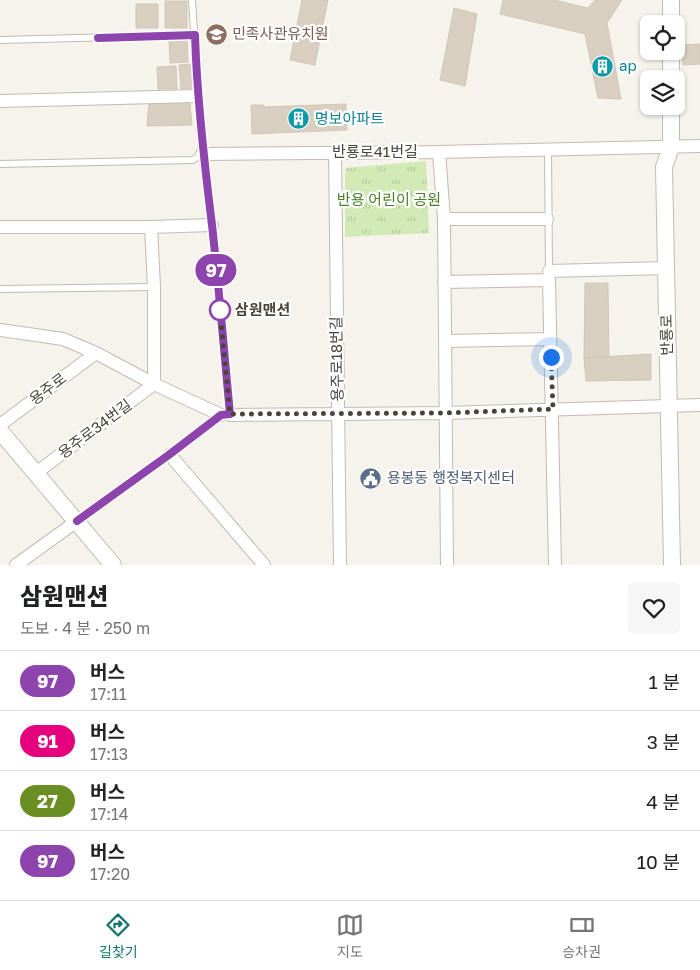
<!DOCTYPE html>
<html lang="ko">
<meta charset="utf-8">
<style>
:root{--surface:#fff;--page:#f6f6f6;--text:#202124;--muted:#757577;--line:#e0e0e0;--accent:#0f766e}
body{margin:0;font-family:"Golos Text","Noto Sans KR",sans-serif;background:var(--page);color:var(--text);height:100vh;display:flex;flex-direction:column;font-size:19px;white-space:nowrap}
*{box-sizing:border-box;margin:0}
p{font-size:16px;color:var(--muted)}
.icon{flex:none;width:28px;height:28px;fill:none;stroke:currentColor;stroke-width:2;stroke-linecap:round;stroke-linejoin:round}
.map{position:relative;height:565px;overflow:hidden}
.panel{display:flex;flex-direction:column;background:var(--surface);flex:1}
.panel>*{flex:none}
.badge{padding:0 10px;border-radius:16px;font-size:18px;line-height:32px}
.tools{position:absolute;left:640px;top:15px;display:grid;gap:10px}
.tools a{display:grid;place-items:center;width:45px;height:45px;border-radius:8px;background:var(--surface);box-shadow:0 1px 4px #0004;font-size:25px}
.you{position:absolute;width:25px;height:25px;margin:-12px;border:4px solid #fff;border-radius:50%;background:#1a73e8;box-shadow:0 0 0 8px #1a73e833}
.map>.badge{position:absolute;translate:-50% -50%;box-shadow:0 0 0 2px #fff}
.round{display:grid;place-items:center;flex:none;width:52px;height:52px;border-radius:8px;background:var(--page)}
.summary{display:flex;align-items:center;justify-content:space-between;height:85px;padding:0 20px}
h1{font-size:24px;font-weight:800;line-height:38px}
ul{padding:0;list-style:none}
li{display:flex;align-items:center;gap:15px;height:60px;padding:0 20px;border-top:1px solid var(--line)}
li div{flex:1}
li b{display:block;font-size:19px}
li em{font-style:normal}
li .badge{min-width:55px;font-weight:700;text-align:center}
.tab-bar{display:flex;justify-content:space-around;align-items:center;height:70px;border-top:1px solid var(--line);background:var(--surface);font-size:14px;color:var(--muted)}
.tab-bar a{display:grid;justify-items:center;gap:2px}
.tab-bar .selected{color:var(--accent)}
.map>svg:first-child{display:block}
.park{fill:url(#park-tufts)}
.building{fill:#d8cfc1;stroke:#d3c7b4}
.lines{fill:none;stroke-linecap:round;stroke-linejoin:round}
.service-casing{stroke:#c2bbae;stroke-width:8}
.minor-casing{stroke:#c2bbae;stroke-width:14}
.tertiary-casing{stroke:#c2bbae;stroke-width:18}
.service{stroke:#fff;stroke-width:6}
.minor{stroke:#fff;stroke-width:12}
.tertiary{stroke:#fff;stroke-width:16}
.line-casing{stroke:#fff;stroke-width:11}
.line{stroke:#8e44ad;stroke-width:8}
.walk{stroke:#4b4439;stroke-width:5;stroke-dasharray:0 9}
.stop-dot{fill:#fff;stroke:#8e44ad;stroke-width:2.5}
.labels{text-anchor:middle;stroke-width:4.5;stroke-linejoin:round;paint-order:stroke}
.education-label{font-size:15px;fill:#785e54;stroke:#fff;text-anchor:start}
.culture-label{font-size:15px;fill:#0d838f;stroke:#fff;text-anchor:start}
.street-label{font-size:15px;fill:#4b4439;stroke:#fff}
.park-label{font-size:15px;fill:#4a7f2a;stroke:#fff}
.stop-label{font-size:15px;font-weight:bold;fill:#4b4439;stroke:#fff;text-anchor:start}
.service-label{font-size:15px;fill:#4e5e75;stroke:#fff;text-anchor:start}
</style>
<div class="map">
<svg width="700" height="565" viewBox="0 0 700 565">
<defs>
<pattern id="park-tufts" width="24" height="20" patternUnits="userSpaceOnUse" patternTransform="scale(1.25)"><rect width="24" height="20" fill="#d2eab5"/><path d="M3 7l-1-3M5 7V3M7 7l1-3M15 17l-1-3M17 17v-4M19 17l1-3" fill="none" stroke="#b6ca9c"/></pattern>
</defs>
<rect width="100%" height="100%" fill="#f6f3ec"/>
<path class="park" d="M426,161l3,72 -84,4v-69z"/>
<path class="building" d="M302,0h26l-13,65 -25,-5z
M503,0h51l34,8 7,-8h27l-15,23 14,76 -23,-1 -13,-64 -85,-20z
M165,1h22v27h-22z
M136,4h22v24h-22z
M454,8l23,6 -12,72 -25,-6z
M187,38l1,24 -18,1 -1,-24z
M700,44v20l-17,1 -1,-20z
M191,64l2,24 -12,1 -2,-24z
M176,66l1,23h-19l-1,-22z
M183,100l7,4 2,21 -45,1 2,-24z
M346,104l1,26 -95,4 -1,-29h13v2z
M585,283h23l1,73 -25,2z
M651,354v26l-65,1 -2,-23z"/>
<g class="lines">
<defs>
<path id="service" d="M0,40l195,-5
M548,149l1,122
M0,164l193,-4 9,-6
M0,289l154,-2
M78,520l92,-65 51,-40h9l-18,-190 -10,-71 -10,-154"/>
<path id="minor" d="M0,101l197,-5
M335,152l5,413
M439,152l5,67 3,346
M202,154l237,-2 261,-6
M444,219h103
M0,227h151l61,-2
M151,227l3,60v97
M549,271l117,-3
M444,282l105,-2 6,285
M0,330l63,9 33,14 58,31 67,31
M445,341l105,-2
M230,415l216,-2 254,-8
M0,425l96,-72
M170,455l94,110
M36,473l118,-89
M16,565l61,-44"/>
<path id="tertiary" d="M671,24v-24
M671,51v28
M671,106v41l-7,20 8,398
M0,431l113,134"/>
</defs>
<use href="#service" class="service-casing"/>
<use href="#minor" class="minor-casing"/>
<use href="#tertiary" class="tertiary-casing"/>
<use href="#service" class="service"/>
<use href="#minor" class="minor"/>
<use href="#tertiary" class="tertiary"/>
</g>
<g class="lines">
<defs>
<path id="line" d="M77,521l93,-67 51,-39 9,-1c-6,-63 -11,-126 -18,-189 -8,-64 -15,-126 -17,-190l-97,3"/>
</defs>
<use href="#line" class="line-casing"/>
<use href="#line" class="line"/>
<path class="walk" d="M220,310l-1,-9 11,113 216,-1 107,-4 -2,-52"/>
</g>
<defs>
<symbol id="school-disc" viewBox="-11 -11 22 22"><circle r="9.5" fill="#8d6e63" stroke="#fff"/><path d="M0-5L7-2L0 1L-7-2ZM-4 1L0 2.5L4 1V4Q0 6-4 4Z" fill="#fff"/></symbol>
<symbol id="building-disc" viewBox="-11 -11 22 22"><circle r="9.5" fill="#0f9aa8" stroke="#fff"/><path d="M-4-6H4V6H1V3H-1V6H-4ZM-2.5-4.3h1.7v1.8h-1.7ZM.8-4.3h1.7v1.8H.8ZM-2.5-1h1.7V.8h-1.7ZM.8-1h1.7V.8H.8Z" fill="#fff"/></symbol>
<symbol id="civic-disc" viewBox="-11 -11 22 22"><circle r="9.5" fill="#5c6f8a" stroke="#fff"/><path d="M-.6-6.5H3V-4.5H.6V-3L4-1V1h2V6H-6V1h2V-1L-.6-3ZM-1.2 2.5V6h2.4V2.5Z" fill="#fff"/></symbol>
</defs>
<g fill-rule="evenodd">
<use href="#school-disc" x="204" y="22" width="25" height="25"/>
<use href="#building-disc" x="590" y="54" width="25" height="25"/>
<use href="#building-disc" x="286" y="106" width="25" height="25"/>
<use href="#civic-disc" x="358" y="466" width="25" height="25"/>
</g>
<circle class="stop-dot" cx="220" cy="310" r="10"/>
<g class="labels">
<g class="education-label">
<text x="232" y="39">민족사관유치원</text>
</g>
<g class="culture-label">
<text x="619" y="71">ap</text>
<text x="315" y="124">명보아파트</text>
</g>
<g class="street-label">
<text x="375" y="157">반룡로41번길</text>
<text transform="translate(667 335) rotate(-91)" y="5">반룡로</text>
<text transform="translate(337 359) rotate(-91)" y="5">용주로18번길</text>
<text transform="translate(48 389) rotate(-37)" y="5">용주로</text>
<text transform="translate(95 429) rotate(-37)" y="5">용주로34번길</text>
</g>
<g class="park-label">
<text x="389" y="205">반용 어린이 공원</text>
</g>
<g class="stop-label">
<text x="235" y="315">삼원맨션</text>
</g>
<g class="service-label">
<text x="387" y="483">용봉동 행정복지센터</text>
</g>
</g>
</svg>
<div class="tools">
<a><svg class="icon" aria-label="locate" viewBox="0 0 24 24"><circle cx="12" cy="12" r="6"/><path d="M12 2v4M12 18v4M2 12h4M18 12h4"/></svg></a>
<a><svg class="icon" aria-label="layers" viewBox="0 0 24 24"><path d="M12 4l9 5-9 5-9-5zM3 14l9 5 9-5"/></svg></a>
</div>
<div class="you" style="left:551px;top:357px"></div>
<b class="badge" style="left:216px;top:270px;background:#8e44ad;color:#fff">97</b>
</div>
<section class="panel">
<div class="summary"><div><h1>삼원맨션</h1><p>도보 · 4 분 · 250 m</p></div><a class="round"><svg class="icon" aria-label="heart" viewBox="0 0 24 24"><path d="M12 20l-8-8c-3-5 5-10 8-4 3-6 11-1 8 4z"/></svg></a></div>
<ul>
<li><span class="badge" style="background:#8e44ad;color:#fff">97</span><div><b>버스</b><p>17:11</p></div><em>1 분</em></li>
<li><span class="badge" style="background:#e6007e;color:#fff">91</span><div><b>버스</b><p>17:13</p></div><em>3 분</em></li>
<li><span class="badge" style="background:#6b8e23;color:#fff">27</span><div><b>버스</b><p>17:14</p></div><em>4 분</em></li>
<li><span class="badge" style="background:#8e44ad;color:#fff">97</span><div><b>버스</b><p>17:20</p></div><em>10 분</em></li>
</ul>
</section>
<nav class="tab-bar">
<a class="selected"><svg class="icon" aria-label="directions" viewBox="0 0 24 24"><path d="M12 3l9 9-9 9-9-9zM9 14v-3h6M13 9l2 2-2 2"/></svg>길찾기</a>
<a><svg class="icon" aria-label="map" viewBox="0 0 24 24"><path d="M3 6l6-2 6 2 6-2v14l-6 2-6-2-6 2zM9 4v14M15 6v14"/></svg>지도</a>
<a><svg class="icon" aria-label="tickets" viewBox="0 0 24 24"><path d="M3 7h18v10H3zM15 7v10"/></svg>승차권</a>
</nav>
